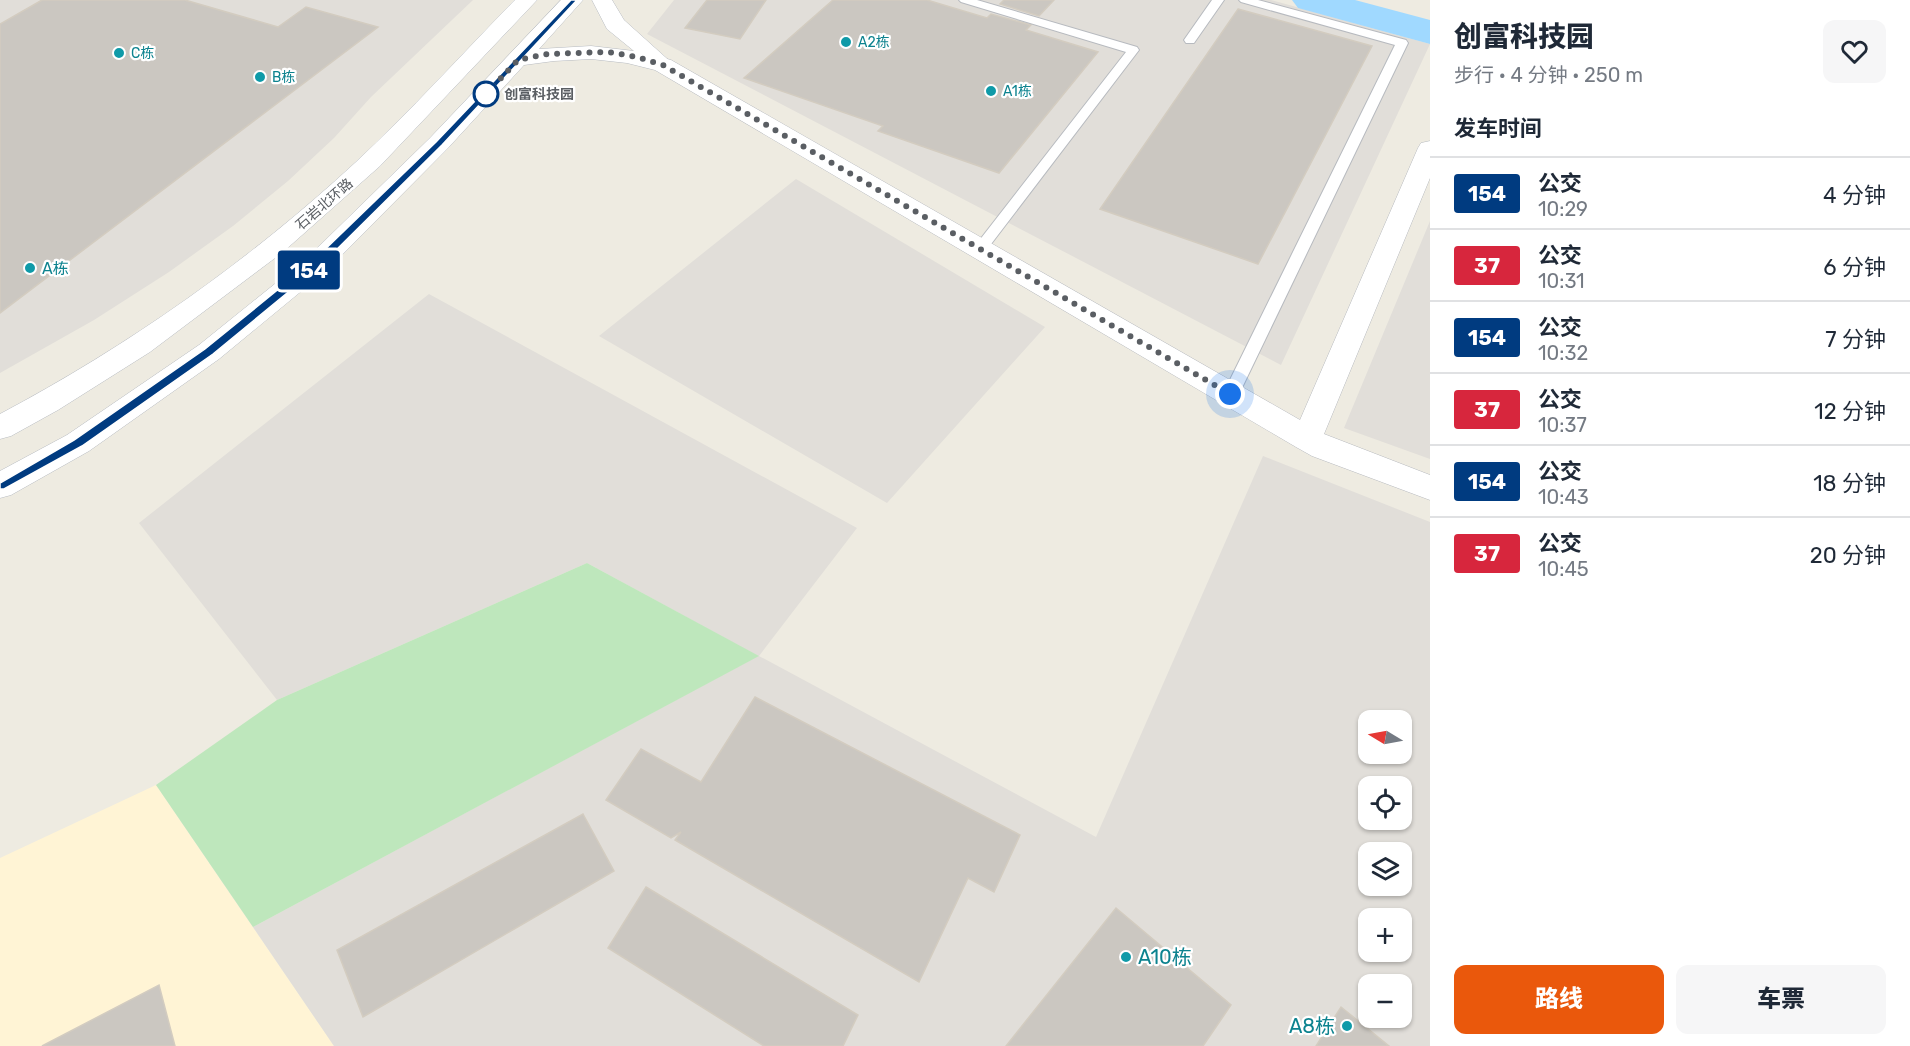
<!DOCTYPE html>
<html lang="zh">
<meta charset="utf-8">
<style>
:root{--surface:#fff;--page:#f6f6f7;--text:#1f2937;--muted:#747a83;--line:#e0e1e3;--accent:#ea580c}
body{margin:0;font-family:Rubik,"Noto Sans SC",sans-serif;background:var(--page);color:var(--text);height:100vh;display:flex;flex-direction:column;font-size:22px;white-space:nowrap}
*{box-sizing:border-box;margin:0}
p{font-size:20px;color:var(--muted)}
.icon{flex:none;width:33px;height:33px;fill:none;stroke:currentColor;stroke-width:2;stroke-linecap:round;stroke-linejoin:round}
.map{position:relative;flex:1;overflow:hidden}
.panel{display:flex;flex-direction:column;background:var(--surface);width:480px}
.panel>*{flex:none}
.badge{padding:0 12px;border-radius:4px;font-size:21px;line-height:39px}
.needle{width:39px;rotate:280deg}
.fabs{position:absolute;left:1358px;top:710px;display:grid;gap:12px}
.fabs a{display:grid;place-items:center;width:54px;height:54px;border-radius:12px;background:var(--surface);box-shadow:0 2px 4px #0004;font-size:30px}
.you{position:absolute;width:30px;height:30px;margin:-15px;border:4px solid #fff;border-radius:50%;background:#1a73e8;box-shadow:0 0 0 9px #1a73e833}
.map>.badge{position:absolute;translate:-50% -50%;box-shadow:0 0 0 3px #fff}
h2{padding:0 24px;font-size:22px;line-height:54px}
.round{display:grid;place-items:center;flex:none;width:63px;height:63px;border-radius:12px;background:var(--page)}
.headline{display:flex;align-items:center;justify-content:space-between;height:102px;padding:0 24px}
h1{font-size:28px;font-weight:800;line-height:45px}
.action{display:flex;gap:12px;margin-top:auto;padding:12px 24px}
.action a{flex:1;height:69px;border-radius:12px;background:var(--accent);color:#fff;font-size:24px;font-weight:800;line-height:69px;text-align:center}
.action a+a{background:var(--page);color:var(--text)}
ul{padding:0;list-style:none}
li{display:flex;align-items:center;gap:18px;height:72px;padding:0 24px;border-top:2px solid var(--line)}
li div{flex:1}
li b{display:block;font-size:22px}
li em{font-style:normal}
li .badge{min-width:66px;font-weight:700;text-align:center}
main{display:flex;flex:1;min-height:0}
.map>svg:first-child{display:block}
.commercial{fill:#fff4d5}
.industrial{fill:#e1ded9;fill-rule:evenodd}
.green{fill:#bee7bc}
.lines{fill:none;stroke-linecap:round;stroke-linejoin:round}
.river{fill:#a0d9ff;fill-rule:evenodd}
.building{fill:#cbc7c1;stroke:#d3ccc0;stroke-width:1.5}
.service-casing{stroke:#b7babf;stroke-width:2}
.minor-casing{stroke:#b7babf;stroke-width:1}
.secondary-casing{stroke:#b7bbc1;stroke-width:1}
.service{fill:#fff;fill-rule:evenodd}
.minor{fill:#fff;fill-rule:evenodd}
.secondary{fill:#fff;fill-rule:evenodd}
.line{fill:#003b80;stroke:#fff;stroke-width:1.5}
.walk{stroke:#5a5e63;stroke-width:6;stroke-dasharray:0 10.8}
.culture-dot{fill:#0f9aa8;stroke:#fff;stroke-width:2}
.stop-dot{fill:#fff;stroke:#003b80;stroke-width:3}
.labels{text-anchor:middle;stroke-width:4.5;stroke-linejoin:round;paint-order:stroke}
.far-culture-label{font-size:14px;fill:#0d838f;stroke:#fff;text-anchor:start}
.far-stop-label{font-size:14px;font-weight:bold;fill:#5a5e63;stroke:#fff;text-anchor:start}
.far-street-label{font-size:14px;fill:#5a5e63;stroke:#fff}
.culture-label{font-size:16px;fill:#0d838f;stroke:#fff;text-anchor:start}
.near-culture-label{font-size:20px;fill:#0d838f;stroke:#fff;text-anchor:start}
</style>
<main>
<div class="map">
<svg width="1430" height="1046" viewBox="0 0 1430 1046">
<rect width="100%" height="100%" fill="#eeebe1"/>
<path class="commercial" d="M156,785l178,261h-334v-188z"/>
<path class="industrial" d="M0,0h473l-102,97 -37,41 -46,43 -55,45 -64,46 -75,48 -94,53z
M674,0h597l159,44 -149,321 -634,-331z
M796,179l249,148 -158,176 -288,-167z
M1430,221v238l-86,-31z
M429,294l428,234 -98,128 337,181 167,-381 167,66v524h-1096l-81,-119 505,-271 -171,-93 -310,137 -138,-177zM1368,720h33v33h-33zM1368,786h33v33h-33zM1368,852h33v33h-33zM1368,918h33v33h-33zM1368,984h33v33h-33z"/>
<path class="green" d="M587,563l172,93 -506,271 -97,-142 121,-85z"/>
<g class="lines">
<path class="river" d="M1292,0h63l75,20v24l-132,-36z"/>
</g>
<path class="building" d="M42,0h143l93,27 28,-20 72,20 -378,286v-289z
M707,0h59l-26,39 -55,-11z
M833,0h94l60,18 4,-4 40,11 -5,5 72,22 -99,121 -121,-42 5,-5 -139,-48z
M1004,0h50l-15,16 -39,-12z
M1238,9l134,37 -114,218 -158,-55z
M755,697l265,138 -26,57 -26,-14 -49,104 -244,-142 6,-8 -10,6 -65,-38 35,-51 60,33z
M583,814l31,57 -251,146 -26,-67z
M646,887l212,128 -15,31h-79l-156,-98z
M1116,908l115,97 -28,41h-197z
M159,985l16,61h-133z
M1341,1007l48,39h-73z"/>
<g class="lines">
<defs>
<path id="service" d="M959,0h18l160,47 2,3 -154,202 -5,2 -7,-5 2,-3 151,-194 -165,-50z
M1212,0h12l-30,43h-8l-2,-3z
M1239,0h19l148,40 2,3 -169,351 -2,4h-12l-2,-4 172,-349 -154,-43z"/>
<path id="minor" d="M663,58l8,2 629,360 118,-272 3,-5 9,-2v37l-106,256 106,41v25l-118,-44 -16,-9 -641,-377 -3,-5 3,-5z"/>
<path id="secondary" d="M515,0h22l-157,166 -97,86 -133,100 -92,58 -47,26 -11,3v-25c128,-68 249,-153 356,-252 55,-51 106,-108 159,-162z
M561,0h22l-44,49 52,-3 43,5 -27,-22 -15,-29h20l12,20 50,45 -3,5 -8,2 -36,-9 -36,-4 -37,2 -30,4 -76,83 -121,122 -108,89 -130,92 -78,44 -11,3v-27l67,-36 132,-90 108,-87 123,-120z"/>
</defs>
<use href="#service" class="service-casing"/>
<use href="#minor" class="minor-casing"/>
<use href="#secondary" class="secondary-casing"/>
<use href="#service" class="service"/>
<use href="#minor" class="minor"/>
<use href="#secondary" class="secondary"/>
</g>
<path class="line" d="M571,0h6l-135,145 -122,121 -107,88 -131,92 -78,43h-4v-6l74,-43 131,-91 108,-88 123,-119z"/>
<g class="lines">
<path class="walk" d="M486,94l32,-34 29,-6 61,-2 29,5 26,8 567,329"/>
</g>
<g class="culture-dot">
<circle cx="846" cy="42" r="6"/>
<circle cx="119" cy="53" r="6"/>
<circle cx="260" cy="77" r="6"/>
<circle cx="991" cy="91" r="6"/>
<circle cx="30" cy="268" r="6"/>
<circle cx="1126" cy="957" r="6"/>
<circle cx="1347" cy="1026" r="6"/>
</g>
<circle class="stop-dot" cx="486" cy="94" r="12"/>
<g class="labels">
<g class="far-culture-label">
<text x="858" y="47">A2栋</text>
<text x="131" y="58">C栋</text>
<text x="272" y="82">B栋</text>
<text x="1003" y="96">A1栋</text>
</g>
<g class="far-stop-label">
<text x="504" y="99">创富科技园</text>
</g>
<g class="far-street-label">
<text transform="translate(324 204) rotate(-41)" y="5">石岩北环路</text>
</g>
<g class="culture-label">
<text x="42" y="274">A栋</text>
</g>
<g class="near-culture-label">
<text x="1138" y="964">A10栋</text>
<text x="1335" y="1033" text-anchor="end">A8栋</text>
</g>
</g>
</svg>
<div class="fabs">
<a><svg class="needle" viewBox="-14 -14 28 28"><path d="M0-13l5 13h-10z" fill="#e53935"/><path d="M0 13l5-13h-10z" fill="#747a83"/></svg></a>
<a><svg class="icon" aria-label="locate" viewBox="0 0 24 24"><circle cx="12" cy="12" r="6"/><path d="M12 2v4M12 18v4M2 12h4M18 12h4"/></svg></a>
<a><svg class="icon" aria-label="layers" viewBox="0 0 24 24"><path d="M12 4l9 5-9 5-9-5zM3 14l9 5 9-5"/></svg></a>
<a>+</a>
<a>−</a>
</div>
<div class="you" style="left:1230px;top:394px"></div>
<b class="badge" style="left:309px;top:270px;background:#003b80;color:#fff">154</b>
</div>
<section class="panel">
<div class="headline"><div><h1>创富科技园</h1><p>步行 · 4 分钟 · 250 m</p></div><a class="round"><svg class="icon" aria-label="heart" viewBox="0 0 24 24"><path d="M12 20l-8-8c-3-5 5-10 8-4 3-6 11-1 8 4z"/></svg></a></div>
<h2>发车时间</h2>
<ul>
<li><span class="badge" style="background:#003b80;color:#fff">154</span><div><b>公交</b><p>10:29</p></div><em>4 分钟</em></li>
<li><span class="badge" style="background:#d7263d;color:#fff">37</span><div><b>公交</b><p>10:31</p></div><em>6 分钟</em></li>
<li><span class="badge" style="background:#003b80;color:#fff">154</span><div><b>公交</b><p>10:32</p></div><em>7 分钟</em></li>
<li><span class="badge" style="background:#d7263d;color:#fff">37</span><div><b>公交</b><p>10:37</p></div><em>12 分钟</em></li>
<li><span class="badge" style="background:#003b80;color:#fff">154</span><div><b>公交</b><p>10:43</p></div><em>18 分钟</em></li>
<li><span class="badge" style="background:#d7263d;color:#fff">37</span><div><b>公交</b><p>10:45</p></div><em>20 分钟</em></li>
</ul>
<div class="action"><a>路线</a><a>车票</a></div>
</section>
</main>
